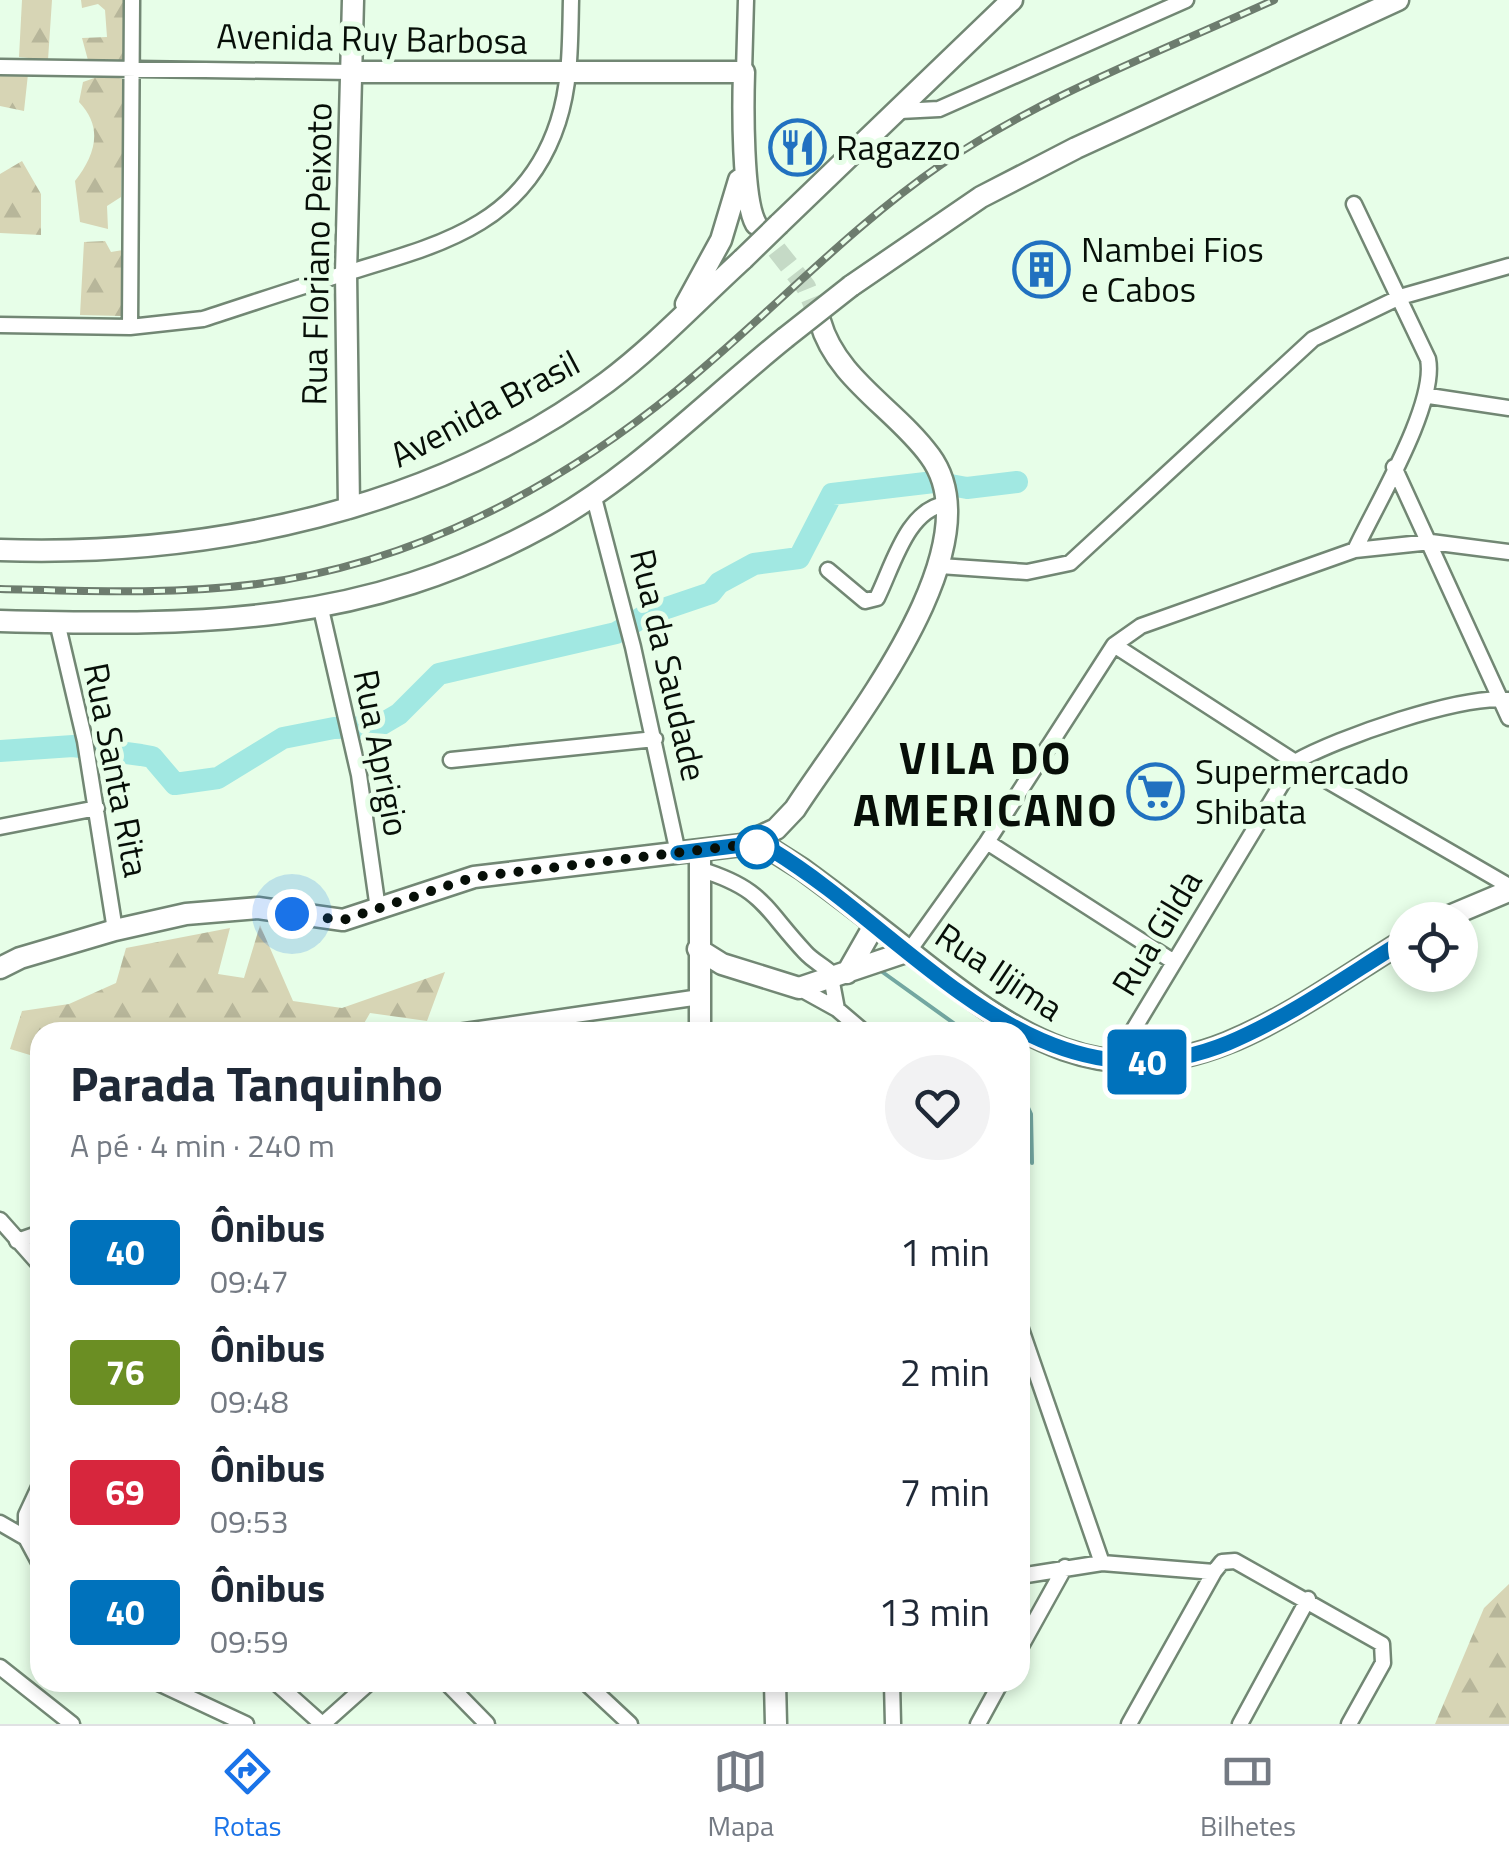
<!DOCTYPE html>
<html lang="pt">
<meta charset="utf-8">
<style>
:root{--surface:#fff;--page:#f2f2f3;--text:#1f2937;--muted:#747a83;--line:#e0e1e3;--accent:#1a73e8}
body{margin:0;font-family:"Titillium Web",sans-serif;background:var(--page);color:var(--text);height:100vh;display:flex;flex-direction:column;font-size:38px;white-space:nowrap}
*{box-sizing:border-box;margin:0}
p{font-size:32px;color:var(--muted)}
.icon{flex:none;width:55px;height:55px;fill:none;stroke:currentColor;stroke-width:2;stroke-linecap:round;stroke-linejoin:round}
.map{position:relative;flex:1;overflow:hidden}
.sheet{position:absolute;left:30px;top:1022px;width:1000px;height:670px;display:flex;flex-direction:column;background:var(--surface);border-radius:30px;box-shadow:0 5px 15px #0003}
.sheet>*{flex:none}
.badge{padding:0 20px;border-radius:8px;font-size:35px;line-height:65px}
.tools{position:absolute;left:1388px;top:902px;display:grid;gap:20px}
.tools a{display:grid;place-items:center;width:90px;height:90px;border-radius:50%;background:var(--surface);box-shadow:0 5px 15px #0003;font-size:50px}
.you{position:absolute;width:50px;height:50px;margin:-25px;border:8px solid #fff;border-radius:50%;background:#1a73e8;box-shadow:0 0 0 15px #1a73e833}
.map>.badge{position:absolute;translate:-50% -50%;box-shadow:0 0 0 5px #fff}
.round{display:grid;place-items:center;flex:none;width:105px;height:105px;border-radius:52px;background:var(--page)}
.headline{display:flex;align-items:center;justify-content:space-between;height:170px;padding:0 40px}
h1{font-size:48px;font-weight:700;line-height:75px}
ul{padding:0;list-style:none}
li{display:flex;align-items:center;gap:30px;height:120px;padding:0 40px}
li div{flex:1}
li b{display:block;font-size:38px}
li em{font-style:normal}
li .badge{min-width:110px;font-weight:700;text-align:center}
.menu{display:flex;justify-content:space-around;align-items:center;height:140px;border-top:2px solid var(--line);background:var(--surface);font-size:28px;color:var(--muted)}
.menu a{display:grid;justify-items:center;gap:5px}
.menu .current{color:var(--accent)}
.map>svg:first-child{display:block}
.forest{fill:url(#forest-firs)}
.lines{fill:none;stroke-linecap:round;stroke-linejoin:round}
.stream{stroke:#73a7a1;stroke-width:4}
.river{stroke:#a1e8e2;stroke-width:22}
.secondary-tunnel{stroke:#c5dac6;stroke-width:20;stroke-dasharray:20 10;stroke-linecap:butt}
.street-casing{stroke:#728774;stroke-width:19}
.secondary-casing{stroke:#728774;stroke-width:25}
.street{stroke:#fff;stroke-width:14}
.secondary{stroke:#fff;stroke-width:20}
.rail-casing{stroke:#6d7c6e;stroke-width:8}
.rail{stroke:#e7fee8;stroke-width:4;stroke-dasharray:11;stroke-linecap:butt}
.secondary-bridge-casing{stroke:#728774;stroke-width:25;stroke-linecap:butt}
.secondary-bridge{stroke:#fff;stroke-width:20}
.line-casing{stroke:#fff;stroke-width:22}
.line{stroke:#0072bc;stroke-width:15}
.walk{stroke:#070f08;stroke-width:10;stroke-dasharray:0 18}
.stop-dot{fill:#fff;stroke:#0072bc;stroke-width:5}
.labels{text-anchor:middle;stroke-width:10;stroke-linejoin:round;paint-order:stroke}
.street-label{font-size:35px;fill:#070f08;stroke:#e7fee8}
.poi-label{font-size:35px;fill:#070f08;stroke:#e7fee8;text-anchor:start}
.district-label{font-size:45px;font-weight:bold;letter-spacing:2.5px;fill:#070f08;stroke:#e7fee8}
</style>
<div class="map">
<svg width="1509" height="1724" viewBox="0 0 1509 1724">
<defs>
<pattern id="forest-firs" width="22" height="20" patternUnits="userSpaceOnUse" patternTransform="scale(2.5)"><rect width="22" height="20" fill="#d7d5b5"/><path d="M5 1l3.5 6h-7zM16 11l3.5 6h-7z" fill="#b7b69a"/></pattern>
</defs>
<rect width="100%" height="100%" fill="#e7fee8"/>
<path class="forest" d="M22,0h30l-4,60 -29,-3z
M81,0h42v60l-34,4 -7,-26 25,-1 -2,-27 -7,-6 -16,4z
M28,74l-4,37 -24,-5v-31z
M103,75l21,4 -3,118 -14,9 1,23 -28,-7 -5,-41c20,-26 29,-53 4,-79l4,-20z
M22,161l19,33v41l-41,-2v-59z
M105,241l6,11 12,-2 -2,66 -41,-1 4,-73z
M260,925l33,76 49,7 103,-36 -18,49 -57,-8 -11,19h-319v26l-30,-9 12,-38 47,-7 47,-21 10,-35 104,-20 -12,46 26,4z
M1509,1584v140h-74l49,-116z"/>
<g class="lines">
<path class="stream" d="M881,971l85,61
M1020,1090l11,24 1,49"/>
<path class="river" d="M0,751l73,-5 68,9 11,2 23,27 43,-6 65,-40 51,-10 43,-1 22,-13 40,-40 177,-41 30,-18 65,-22 8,-10 35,-19 45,-6 33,-64 102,-12 33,6 50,-6"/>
<path class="secondary-tunnel" d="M758,226l48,61 14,34"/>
<defs>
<path id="street" d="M0,67l352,5
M744,72l2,-72
M900,111l39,-2 247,-109
M1354,204l74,155c9,45 -51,144 -73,191
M0,325l130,2 73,-8c47,-15 93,-31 140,-45 92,-28 181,-47 215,-152 13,-40 12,-81 13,-122
M130,327l2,-327
M1429,396l80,12
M1394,467l115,251
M593,494l40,153 45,206
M940,566l87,6 43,-9 243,-224 87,-42 109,-31
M828,570l37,31 12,-3c16,-32 30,-89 69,-94
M321,609l38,166 19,134
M57,622l28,119 30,189
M1114,645l181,117 214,124
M451,760l204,-21
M0,827l97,-19
M987,842l187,120
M699,869c65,20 64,38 106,83 7,8 17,13 25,20l7,37
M909,951l78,-109 127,-197 27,-19 214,-76 76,-8 78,10
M799,988l38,21 27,23
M458,1032l242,-35
M1114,1062l181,-300c42,-24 167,-68 214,-62
M0,1220l40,45
M17,1241l23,-8
M1020,1326l82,237
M0,1523l26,15 14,26
M26,1538v-23l14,-30
M1020,1576l82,-13 112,9
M1020,1648l45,-81
M0,1667l72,57
M156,1682l90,42
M275,1682l47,42
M446,1682l41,42
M585,1682l45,42
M892,1682l1,42
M323,1724l47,-42
M978,1724l23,-42
M1129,1724l85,-152 8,-10 13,-1 147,83 1,19 -34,61
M1240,1724l68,-125"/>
<path id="secondary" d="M352,72h392c-1,32 -2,128 12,152
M779,224l233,-224
M851,286l130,-89 95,-49 322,-148
M686,304l35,-64 18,-60
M349,508l-3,-235 7,-273
M0,550c210,7 435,-40 607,-168 48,-36 91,-82 136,-123
M0,621c203,5 362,5 546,-96 87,-48 162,-125 239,-187
M744,844l32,-15 19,-20c50,-78 203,-261 135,-353 -34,-47 -94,-77 -110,-135
M700,850v182
M1440,920l69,-29
M698,949l24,15 77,24 110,-37
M0,968l20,-10 95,-28 71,-16 72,-6 85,12 131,-43 268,-32 30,5 30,19c41,30 81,61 121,93 96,75 179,131 304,81 62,-25 121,-68 178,-103
M847,973l28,-49
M775,1682l1,42"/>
</defs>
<use href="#street" class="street-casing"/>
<use href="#secondary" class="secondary-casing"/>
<use href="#street" class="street"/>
<use href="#secondary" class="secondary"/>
<defs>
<path id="rail" d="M0,589c86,2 171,6 257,-5 156,-20 300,-96 420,-194 90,-73 169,-160 265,-226 102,-69 220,-113 332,-164"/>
</defs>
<use href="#rail" class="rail-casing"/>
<use href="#rail" class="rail"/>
<defs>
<path id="secondary-bridge" d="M743,259l36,-35
M785,338l66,-52"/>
</defs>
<use href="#secondary-bridge" class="secondary-bridge-casing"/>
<use href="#secondary-bridge" class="secondary-bridge"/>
</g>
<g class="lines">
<defs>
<path id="line" d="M678,853l64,-8 30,5c144,88 267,270 456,193 62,-26 120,-68 177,-103"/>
</defs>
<use href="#line" class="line-casing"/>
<use href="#line" class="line"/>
<path class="walk" d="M292,914l51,6 131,-43 268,-32 15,2"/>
</g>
<defs>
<symbol id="restaurant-ring" viewBox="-11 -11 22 22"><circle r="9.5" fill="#e7fee8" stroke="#2171c0" stroke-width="1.5"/><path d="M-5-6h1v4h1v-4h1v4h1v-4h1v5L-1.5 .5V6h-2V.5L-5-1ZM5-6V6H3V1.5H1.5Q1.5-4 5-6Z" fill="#2171c0"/></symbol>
<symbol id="building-ring" viewBox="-11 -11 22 22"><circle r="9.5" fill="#e7fee8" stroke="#2171c0" stroke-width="1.5"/><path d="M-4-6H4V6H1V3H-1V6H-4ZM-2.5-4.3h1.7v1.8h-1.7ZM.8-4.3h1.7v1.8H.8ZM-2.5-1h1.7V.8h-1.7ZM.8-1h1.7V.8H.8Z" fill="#2171c0"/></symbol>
<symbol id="supermarket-ring" viewBox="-11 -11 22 22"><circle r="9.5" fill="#e7fee8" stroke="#2171c0" stroke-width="1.5"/><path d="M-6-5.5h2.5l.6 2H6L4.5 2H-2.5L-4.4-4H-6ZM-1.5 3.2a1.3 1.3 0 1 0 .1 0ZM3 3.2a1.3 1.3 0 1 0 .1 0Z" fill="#2171c0"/></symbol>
</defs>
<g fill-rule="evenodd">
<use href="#restaurant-ring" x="766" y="116" width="63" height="63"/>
<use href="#building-ring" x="1010" y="238" width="63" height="63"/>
<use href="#supermarket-ring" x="1124" y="760" width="63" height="63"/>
</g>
<circle class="stop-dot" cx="757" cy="847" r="20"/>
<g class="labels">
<g class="street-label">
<text transform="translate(372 39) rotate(1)" y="12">Avenida Ruy Barbosa</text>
<text transform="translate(317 254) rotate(-89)" y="12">Rua Floriano Peixoto</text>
<text transform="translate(485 409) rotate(-28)" y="12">Avenida Brasil</text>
<text transform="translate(668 665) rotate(77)" y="12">Rua da Saudade</text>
<text transform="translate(381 753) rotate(79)" y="12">Rua Aprigio</text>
<text transform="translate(116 770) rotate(79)" y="12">Rua Santa Rita</text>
<text transform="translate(1157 933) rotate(-59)" y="12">Rua Gilda</text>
<text transform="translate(999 972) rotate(34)" y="12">Rua Iljima</text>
</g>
<g class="poi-label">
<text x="836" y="160">Ragazzo</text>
<text x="1081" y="262">Nambei Fios<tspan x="1081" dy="40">e Cabos</tspan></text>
<text x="1195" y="784">Supermercado<tspan x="1195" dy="40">Shibata</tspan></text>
</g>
<g class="district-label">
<text x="986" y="774">VILA DO<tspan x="986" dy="52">AMERICANO</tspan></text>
</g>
</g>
</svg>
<div class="tools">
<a><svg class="icon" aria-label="locate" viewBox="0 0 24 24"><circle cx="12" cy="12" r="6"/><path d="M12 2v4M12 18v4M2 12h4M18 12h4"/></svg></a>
</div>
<div class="you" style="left:292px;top:914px"></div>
<b class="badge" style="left:1147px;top:1062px;background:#0072bc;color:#fff">40</b>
<section class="sheet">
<div class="headline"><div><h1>Parada Tanquinho</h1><p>A pé · 4 min · 240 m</p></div><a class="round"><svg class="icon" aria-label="heart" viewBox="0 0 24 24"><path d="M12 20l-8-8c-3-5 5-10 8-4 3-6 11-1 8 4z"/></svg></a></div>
<ul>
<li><span class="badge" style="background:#0072bc;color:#fff">40</span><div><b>Ônibus</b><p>09:47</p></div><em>1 min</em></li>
<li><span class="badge" style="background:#6b8e23;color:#fff">76</span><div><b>Ônibus</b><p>09:48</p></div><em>2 min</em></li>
<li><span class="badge" style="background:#d7263d;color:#fff">69</span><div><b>Ônibus</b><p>09:53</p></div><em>7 min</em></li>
<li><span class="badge" style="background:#0072bc;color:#fff">40</span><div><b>Ônibus</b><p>09:59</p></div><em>13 min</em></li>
</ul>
</section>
</div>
<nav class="menu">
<a class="current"><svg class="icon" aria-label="directions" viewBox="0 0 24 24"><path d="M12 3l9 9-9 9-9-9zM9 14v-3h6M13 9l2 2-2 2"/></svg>Rotas</a>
<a><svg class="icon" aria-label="map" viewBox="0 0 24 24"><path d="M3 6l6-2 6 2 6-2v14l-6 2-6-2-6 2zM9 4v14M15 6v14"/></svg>Mapa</a>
<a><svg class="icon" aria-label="tickets" viewBox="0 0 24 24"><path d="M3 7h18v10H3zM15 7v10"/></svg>Bilhetes</a>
</nav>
